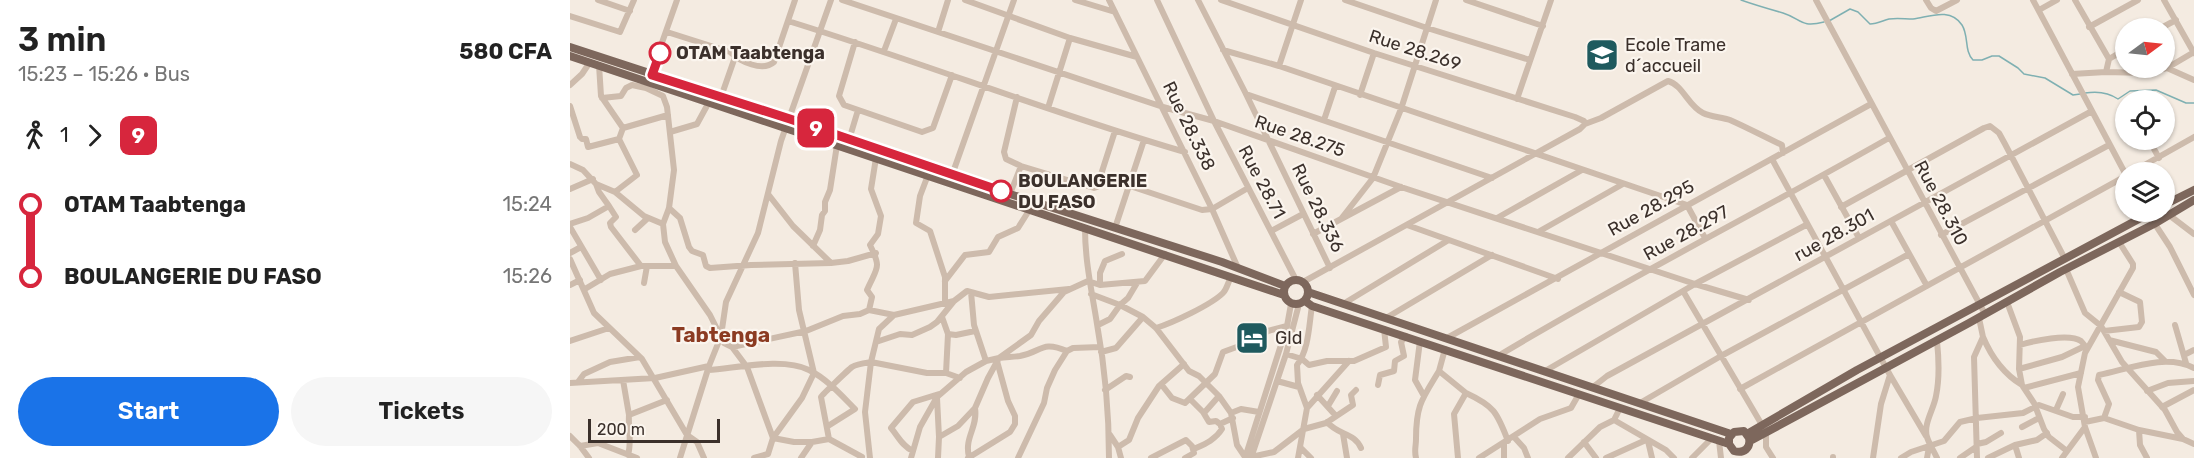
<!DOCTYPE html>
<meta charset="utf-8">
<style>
:root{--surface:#fff;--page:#f6f6f6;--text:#222;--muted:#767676;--accent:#1a73e8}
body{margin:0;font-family:Rubik,sans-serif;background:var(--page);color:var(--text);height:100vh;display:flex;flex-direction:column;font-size:22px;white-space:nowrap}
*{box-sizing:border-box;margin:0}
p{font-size:20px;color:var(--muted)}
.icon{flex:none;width:33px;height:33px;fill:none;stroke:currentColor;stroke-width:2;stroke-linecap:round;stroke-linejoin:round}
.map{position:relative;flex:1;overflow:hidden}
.panel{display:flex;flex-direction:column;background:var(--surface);width:570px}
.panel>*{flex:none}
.badge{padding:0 12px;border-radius:9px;font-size:21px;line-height:39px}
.needle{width:39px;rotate:75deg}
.fabs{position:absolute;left:1545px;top:18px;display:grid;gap:12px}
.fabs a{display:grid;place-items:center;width:60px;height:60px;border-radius:50%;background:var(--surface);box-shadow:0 2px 4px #0004;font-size:30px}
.scale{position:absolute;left:18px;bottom:15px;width:132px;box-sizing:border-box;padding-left:6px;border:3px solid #3b302b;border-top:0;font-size:16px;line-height:21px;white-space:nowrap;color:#3b302b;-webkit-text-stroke:4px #fbf5ee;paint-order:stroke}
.map>.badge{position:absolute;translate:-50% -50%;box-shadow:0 0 0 3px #fff}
.legs{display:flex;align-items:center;gap:9px;height:66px;padding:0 18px;font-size:20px}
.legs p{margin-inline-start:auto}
.overview{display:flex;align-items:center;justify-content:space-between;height:102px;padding:0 18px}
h1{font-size:33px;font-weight:600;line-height:45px}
.primary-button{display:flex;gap:12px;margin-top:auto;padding:12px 18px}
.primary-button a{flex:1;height:69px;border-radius:36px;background:var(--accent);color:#fff;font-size:24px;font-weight:600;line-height:69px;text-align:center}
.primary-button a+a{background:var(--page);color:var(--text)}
ul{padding:0 18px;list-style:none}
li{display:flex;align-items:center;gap:21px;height:72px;font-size:22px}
li i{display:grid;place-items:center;width:9px;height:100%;margin:0 8px;background:currentColor}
li i::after{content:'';width:15px;height:15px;margin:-8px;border:4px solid;border-radius:50%;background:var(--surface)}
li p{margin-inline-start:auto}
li:first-child i{background:linear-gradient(#0000 50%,currentColor 0)}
li:last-child i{background:linear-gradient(currentColor 50%,#0000 0)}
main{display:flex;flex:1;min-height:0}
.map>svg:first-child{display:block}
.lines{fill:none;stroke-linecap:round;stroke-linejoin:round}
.stream{stroke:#7fb0b2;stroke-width:1.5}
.minor{stroke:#cdbbac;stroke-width:6}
.major{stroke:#7d675c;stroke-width:8}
.line-1-casing{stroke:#fff;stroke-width:14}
.line-1{stroke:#d7263d;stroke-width:9}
.stop-1-dot{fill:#fff;stroke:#d7263d;stroke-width:3}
.labels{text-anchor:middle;stroke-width:4.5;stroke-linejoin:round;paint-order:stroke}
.poi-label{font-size:18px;fill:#3b302b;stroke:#fbf5ee;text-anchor:start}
.street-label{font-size:18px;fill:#3b302b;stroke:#fbf5ee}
.stop-label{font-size:18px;font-weight:bold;fill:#3b302b;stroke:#fbf5ee;text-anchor:start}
.quarter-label{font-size:21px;font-weight:bold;fill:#8c3b22;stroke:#fbf5ee}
</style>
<main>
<section class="panel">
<div class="overview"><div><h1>3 min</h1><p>15:23 – 15:26 · Bus</p></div><b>580 CFA</b></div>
<div class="legs"><svg class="icon" aria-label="walk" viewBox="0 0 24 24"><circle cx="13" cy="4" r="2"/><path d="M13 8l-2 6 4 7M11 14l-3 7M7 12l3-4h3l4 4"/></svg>1<svg class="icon" aria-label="forward" viewBox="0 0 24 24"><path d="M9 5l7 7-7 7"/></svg><b class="badge" style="background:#d7263d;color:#fff">9</b></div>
<ul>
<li><i style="color:#d7263d"></i><b>OTAM Taabtenga</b><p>15:24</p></li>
<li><i style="color:#d7263d"></i><b>BOULANGERIE DU FASO</b><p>15:26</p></li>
</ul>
<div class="primary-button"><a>Start</a><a>Tickets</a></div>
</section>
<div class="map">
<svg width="1624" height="458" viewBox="0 0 1624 458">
<rect width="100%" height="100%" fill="#f4ebe1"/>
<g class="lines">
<path class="stream" d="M1171,0c14,5 28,9 42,13 19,6 17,15 41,9
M1259,21l21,-12 8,3 12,12c7,0 12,-3 19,-5 8,-1 16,0 24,0 16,-2 37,-12 49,6 7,11 2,26 11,35h9l10,-4h7l19,12 6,6 21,4 28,17 7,-1
M1515,93c12,-2 23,-1 33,6l12,-8 26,-1 30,13h8"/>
<path class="minor" d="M28,0l32,11
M107,0l-31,88 17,8 4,11 7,63 -5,38 -6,16 2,18 11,24 34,49 14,28 8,4 15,20 26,71 -5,16 -14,4
M272,0l321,107 51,14 187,66 294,97 54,16
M395,0l105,38 67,19
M505,0l40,12
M539,0l103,209 26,59
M587,0l57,121 82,159
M628,0l48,94 84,174
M651,0l153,53 201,64 9,4 1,3 -5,5 -277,153
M775,0l82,28 103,32
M896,0l77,26
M1246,0l169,314
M1356,0l5,8 5,3 21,-11
M1463,0l93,175
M1505,0l34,59
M1594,0l30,53
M1469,10l18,-10
M0,16l50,16 14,-32
M218,21c133,41 263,92 397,131
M1519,27l49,-27
M1591,28l15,-8
M97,32l63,20c10,10 33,20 44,10l21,-62
M368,32l10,-32
M285,42l-16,54 5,9 78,27 11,-4 19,-53
M653,50l56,16 408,139 18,33
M314,51l12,-32
M29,65l2,31 22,32
M709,66l22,-66
M1597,68l27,12
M1536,72l3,-13 17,-10
M1502,74l34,-2 39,1 22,-5 27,-16
M0,85l12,-11 8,-12
M676,94l246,84
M790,95l14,-42
M151,97l14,-40
M447,97l-13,55 2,7 15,7 73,22 3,-1 18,-56
M32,98l19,-2 5,-8 6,-3 14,3
M947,99l34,-99
M0,106l10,31 2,2h4l2,8 31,-8 18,36 -22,17
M478,108l22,-70
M754,120l11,-33
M1015,124l16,-6 67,-37c15,4 20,25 35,32 8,4 19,4 27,7 18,8 35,17 52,25l1,8
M100,132l27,-8 12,-22
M49,139l4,-11 45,-13
M279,140l9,-30
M1579,140l10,18
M306,158l-5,31 10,27 -3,18 -8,11c12,24 7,22 -3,45l5,7 -3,13 25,5
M1202,159l118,216 -9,29 -8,54
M0,164l13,6 13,14 19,8 29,24 19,8
M1562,172l62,-35
M358,175l-8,21 -4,27 14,8 15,46v26
M1254,175l35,63
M381,178l63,-178
M560,186l72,24 10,-1 36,-21
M0,189l23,-10
M198,194l25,32 38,37 17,-2 28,-8
M440,194l11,-28
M39,206l7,11 -6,6 1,4 30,39h35
M1271,207l143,-79 6,-2 9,7 6,11 60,115
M99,208l11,10 9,29 3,4 11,4 3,11 4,2 41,-3 80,-2
M1577,212l23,35 24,48
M1599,215l25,19
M927,218l85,-48
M771,219l32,-41 28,-69 35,-109
M1321,221l36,65
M0,224l18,-6 21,-12 -10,-14 -3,-8
M837,225l151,54
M0,227l31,53
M515,228c0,34 7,64 12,96 8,44 12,90 12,134
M545,228l29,-88
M65,230l13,-12
M701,231l32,-17
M968,232l85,-48
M743,234l88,-47
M1371,235l168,-90
M243,246l7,-16 2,-15 3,-4v-9l5,-12 7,-45
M0,253l11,-6
M0,259l24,54 48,46 45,76 10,7 7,16
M225,263l4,47 15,63 -12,25 -29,40 21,4h18
M1496,269l19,44 16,13 21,36 43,48 12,22 6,7 11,5
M375,281l20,-26 24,-3 9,-15 20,-9 12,-19
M74,283l3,-17
M0,285l10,-5
M530,285v-12l5,-12 17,-7
M15,289l25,-15 31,-8
M1113,291l79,134
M401,292l3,33 12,36
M521,294l29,11 23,12 13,11 33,43 10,5 20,20 12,17 6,32 8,12
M1437,302l13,35 -1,32 3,16 12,18 10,26 5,8 18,14
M773,304l104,-63
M372,317l6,17 -2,39
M816,318l106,-63
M528,325l12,-6 10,-14 8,-7 9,-15
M1605,325l11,38
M586,328c16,-5 55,-23 67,-35 4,-4 5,-11 8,-16
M1534,331l35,-4 3,-5 -2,-20 -21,-10
M378,334l8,1 19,-4
M1413,337c8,19 21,37 39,48
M877,338l424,-234
M1539,340l47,12 9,9
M0,341l39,-13
M850,341l-5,39 9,16
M1367,341c2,19 3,36 -1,55 -2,13 -13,28 -9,41 2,7 7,14 10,21
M306,342l24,-8 12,1 18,-8 7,-5 17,-21
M1450,345c13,-4 49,-12 61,-4 1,1 6,7 6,8
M162,347l74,-16 37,-15 17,-2 9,-4
M875,349l-6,22 27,22 -12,21 4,44
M531,352l15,-4 27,-31
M716,354l16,5 7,6 18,-4h27l32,-14 -2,-18
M1614,355l10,-5
M928,356c128,-77 261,-144 391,-218
M1449,369l43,-12 23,-11
M138,370c29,-2 75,-13 101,0 18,9 32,25 46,39l-27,17
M975,371l150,-87 111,-59
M1320,375l36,61
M53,380l6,35 38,-15
M707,381l22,6
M8,382l6,-8 26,-12 30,-5
M0,383l85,-5 54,-12
M591,384l11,14 13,5 30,-29 8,-22 30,-11 15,-10 19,-5
M808,385l2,-10 14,-4 1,-10 9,-5 -3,-14 5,-6
M1023,387l14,-11 485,-265
M1454,388l57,-15
M1170,389l386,-213
M535,390l21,-14 4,1
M1577,391l21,-8 26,-2
M896,393c28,13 31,19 42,48
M747,395l19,21
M367,398l2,39 19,-11 17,-18 13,-30 11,-20c7,-1 14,-1 21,-2 22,-4 21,-16 47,-5
M620,399l14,14 15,-17
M1070,403l81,-47 188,-102
M758,406l9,-15
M1592,407l32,-17
M737,408l-9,-25 -1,-18c12,-15 12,-41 15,-59
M1486,410l7,-16
M633,412l6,10 7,-1 4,3 13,-6
M661,413l10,-4 18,3
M1534,418l5,-14 -11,-24 1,-5c30,-6 66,-22 95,-7
M1044,420l52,30 8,8
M757,422c12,14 27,10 34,26
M1515,422l19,-4 35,12 44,9
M1452,427l17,-9
M1515,427l11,31
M1569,430l1,15 7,13
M773,434l4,24
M540,435l8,12 3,11
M1196,435v12l7,11
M0,436l10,10 9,12
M944,437l10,11 4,10
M1078,441l4,17
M1149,441l2,17
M1014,442l12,16
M934,443v15
M1407,444l9,-2 15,-9
M1445,445l4,13
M10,446l18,-3 39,15
M548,447l11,-7 9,-22 21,-32 25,-22
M731,448l10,10
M624,449c11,-5 21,-9 28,-20l-2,-5
M343,451c-11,-5 -15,-15 -22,-23l22,-26 26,-8
M58,455c4,-13 0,-26 1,-40
M292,457l-33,-18 -8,-42c1,-2 27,-27 31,-30 5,-3 13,-4 19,-5l8,-33 15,-14 60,-14 13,-10 22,6 80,-8
M399,457c-5,-20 9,-29 6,-49
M681,457l23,-5 30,-23 22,-6 27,-18 -2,-10 5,-5
M1263,457v1
M110,458l29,-92 12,-30 5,-34 32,-69 23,-92 50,-141
M231,458l11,-16 17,-3
M300,458l-5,-46 6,-50 56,11h19l14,5
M341,458l9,-31 17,-30 29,-25 20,-11 13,-3 32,-23 8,-14 25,-29 24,-11 12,4 45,-4 20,-27
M368,458l1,-21
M398,458l42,-26 5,-8v-8l-7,-15 -11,-40
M448,458l26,-55 3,-15 8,-18 12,-19 6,-3 27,-1
M581,458l35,-18 6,6 2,7 -9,5
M675,458l42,-132 4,-22
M681,458l35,-104 13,-50
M728,458l9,-50 42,-47
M846,458c-2,-8 0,-11 0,-19 0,-34 6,-40 23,-68
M909,458l61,-39 31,-11 8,-14
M998,458l32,-31 14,-7 6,-12
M1036,458l40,-18
M1122,458l19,-19
M1331,458l10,-6 33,-11 16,-19 17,-4 46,-5 16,-8 34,12h12
M1357,458l2,-11
M1390,458l16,-11
M1407,458l-3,-101 9,-20 -4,-19
M1418,458l27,-13 22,-5 10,-7
M1492,458l23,-31 -7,-40 7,-34 48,-85v-4l-14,-22"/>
<path class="major" d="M0,47l220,72 201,69 231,74 63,24
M0,56l714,239
M1594,205l30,-15
M714 292a12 12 0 1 1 24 0a12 12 0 1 1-24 0Z
M738,292l423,142
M735,301l7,5 417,138 5,7c10,3 17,-3 15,-13l-5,-7 -10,1 -5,6v6
M1177,434l110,-64 295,-158
M1180,441l219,-118 91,-51 94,-48 40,-24"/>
</g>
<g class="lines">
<defs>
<path id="line-1" d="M90,53l-8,22 138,44 211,72"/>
</defs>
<use href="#line-1" class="line-1-casing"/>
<use href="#line-1" class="line-1"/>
</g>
<defs>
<symbol id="school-square" viewBox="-11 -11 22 22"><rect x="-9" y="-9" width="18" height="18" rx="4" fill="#1f5a5e" stroke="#fbf5ee"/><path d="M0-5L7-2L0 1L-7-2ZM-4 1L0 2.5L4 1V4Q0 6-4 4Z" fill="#fff"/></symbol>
<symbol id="hotel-square" viewBox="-11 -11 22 22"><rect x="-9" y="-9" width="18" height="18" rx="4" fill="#1f5a5e" stroke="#fbf5ee"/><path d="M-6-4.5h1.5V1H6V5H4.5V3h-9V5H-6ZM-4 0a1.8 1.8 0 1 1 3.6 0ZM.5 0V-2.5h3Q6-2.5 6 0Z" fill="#fff"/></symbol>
</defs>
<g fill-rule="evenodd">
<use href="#school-square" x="1013" y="36" width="38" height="38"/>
<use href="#hotel-square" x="663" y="319" width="38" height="38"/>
</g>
<g class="stop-1-dot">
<circle cx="90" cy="53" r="10"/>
<circle cx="431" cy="191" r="10"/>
</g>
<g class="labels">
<g class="poi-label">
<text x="1055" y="51">Ecole Trame<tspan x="1055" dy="21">d´accueil</tspan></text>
<text x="705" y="344">Gld</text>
</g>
<g class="street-label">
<text transform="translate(845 50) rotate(18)" y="6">Rue 28.269</text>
<text transform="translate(619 126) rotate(64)" y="6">Rue 28.338</text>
<text transform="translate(730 136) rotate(19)" y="6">Rue 28.275</text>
<text transform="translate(692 182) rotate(62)" y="6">Rue 28.71</text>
<text transform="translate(1371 203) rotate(62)" y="6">Rue 28.310</text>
<text transform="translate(748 208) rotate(64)" y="6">Rue 28.336</text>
<text transform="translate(1081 208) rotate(-29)" y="6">Rue 28.295</text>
<text transform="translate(1116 233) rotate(-29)" y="6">Rue 28.297</text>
<text transform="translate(1264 235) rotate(-29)" y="6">rue 28.301</text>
</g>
<g class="stop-label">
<text x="106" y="59">OTAM Taabtenga</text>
<text x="448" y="187">BOULANGERIE<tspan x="448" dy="21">DU FASO</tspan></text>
</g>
<g class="quarter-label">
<text x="151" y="342">Tabtenga</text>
</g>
</g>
</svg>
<div class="fabs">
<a><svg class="needle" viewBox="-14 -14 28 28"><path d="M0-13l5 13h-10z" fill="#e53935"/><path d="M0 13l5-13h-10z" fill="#767676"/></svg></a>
<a><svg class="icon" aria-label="locate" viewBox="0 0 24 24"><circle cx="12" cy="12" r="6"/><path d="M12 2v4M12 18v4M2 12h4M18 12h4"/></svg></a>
<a><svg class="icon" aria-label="layers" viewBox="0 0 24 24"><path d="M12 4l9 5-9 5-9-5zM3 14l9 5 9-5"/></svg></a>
</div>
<div class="scale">200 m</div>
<b class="badge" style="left:246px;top:128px;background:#d7263d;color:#fff">9</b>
</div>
</main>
